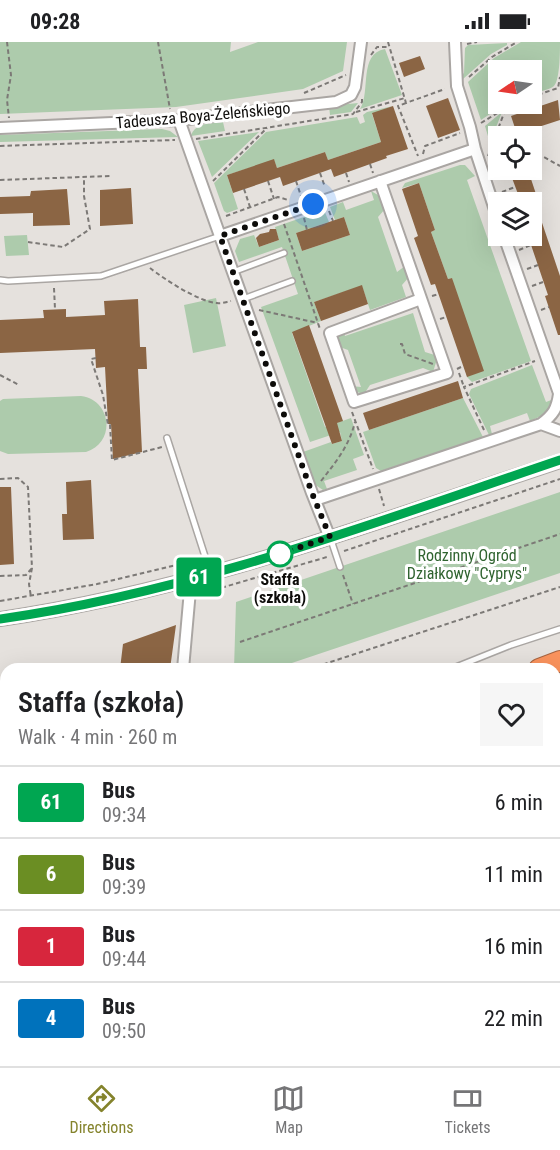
<!DOCTYPE html>
<meta charset="utf-8">
<style>
:root{--surface:#fff;--page:#f6f6f6;--text:#202124;--muted:#757577;--line:#e0e0e0;--accent:#84832c}
body{margin:0;font-family:"Roboto Condensed",sans-serif;background:var(--page);color:var(--text);height:100vh;display:flex;flex-direction:column;font-size:22px;white-space:nowrap}
*{box-sizing:border-box;margin:0}
p{font-size:20px;color:var(--muted)}
.icon{flex:none;width:33px;height:33px;fill:none;stroke:currentColor;stroke-width:2;stroke-linecap:round;stroke-linejoin:round}
.map{position:relative;flex:1;overflow:hidden}
.side{position:absolute;left:0px;top:621px;width:561px;height:404px;display:flex;flex-direction:column;background:var(--surface);border-radius:18px 18px 0 0;box-shadow:0 6px 24px #0002}
.side>*{flex:none}
.badge{padding:0 12px;border-radius:4px;font-size:21px;line-height:39px}
.needle{width:39px;rotate:257deg}
.tools{position:absolute;left:488px;top:18px;display:grid;gap:12px}
.tools a{display:grid;place-items:center;width:54px;height:54px;border-radius:0px;background:var(--surface);box-shadow:0 6px 24px #0002;font-size:30px}
.you{position:absolute;width:30px;height:30px;margin:-15px;border:4px solid #fff;border-radius:50%;background:#1a73e8;box-shadow:0 0 0 9px #1a73e833}
.map>.badge{position:absolute;translate:-50% -50%;box-shadow:0 0 0 3px #fff}
.round{display:grid;place-items:center;flex:none;width:63px;height:63px;border-radius:0px;background:var(--page)}
.headline{display:flex;align-items:center;justify-content:space-between;height:102px;padding:0 18px}
h1{font-size:28px;font-weight:600;line-height:45px}
ul{padding:0;list-style:none}
li{display:flex;align-items:center;gap:18px;height:72px;padding:0 18px;border-top:2px solid var(--line)}
li div{flex:1}
li b{display:block;font-size:22px}
li em{font-style:normal}
li .badge{min-width:66px;font-weight:700;text-align:center}
.status{display:flex;justify-content:space-between;align-items:center;height:42px;padding:0 30px;background:var(--surface);direction:ltr}
.status svg{height:16px;fill:currentColor}
.tabs{display:flex;justify-content:space-around;align-items:center;height:84px;border-top:2px solid var(--line);background:var(--surface);font-size:16px;color:var(--muted)}
.tabs a{display:grid;justify-items:center;gap:3px}
.tabs .on{color:var(--accent)}
.map>svg:first-child{display:block}
.green{fill:#adcbac}
.building{fill:#8b6544}
.lines{fill:none;stroke-linecap:round;stroke-linejoin:round}
.service-casing{stroke:#aaa6a3;stroke-width:8}
.minor-casing{stroke:#aaa6a3;stroke-width:14}
.tertiary-casing{stroke:#aaa6a3;stroke-width:16}
.motorway-casing{stroke:#a76440;stroke-width:22}
.path{stroke:#7c7976;stroke-width:2;stroke-dasharray:4.5 3;stroke-linecap:butt}
.service{stroke:#fff;stroke-width:5}
.minor{stroke:#fff;stroke-width:10}
.tertiary{stroke:#fff;stroke-width:14}
.motorway{stroke:#fa935d;stroke-width:20}
.line-casing{stroke:#fff;stroke-width:14}
.line{stroke:#00a651;stroke-width:9}
.walk{stroke:#0d0c0a;stroke-width:6;stroke-dasharray:0 10.8}
.stop-dot{fill:#fff;stroke:#00a651;stroke-width:3}
.labels{text-anchor:middle;stroke-width:6;stroke-linejoin:round;paint-order:stroke}
.street-label{font-size:16px;fill:#0d0c0a;stroke:#fff}
.park-label{font-size:16px;fill:#306430;stroke:#fff}
.stop-label{font-size:16px;font-weight:bold;fill:#0d0c0a;stroke:#fff}
</style>
<div class="status"><b>09:28</b><svg viewBox="0 0 49 12"><path d="M0 12V9h3v3zM5 12V6h3v6zM10 12V3h3v9zM15 12V0h3v12zM26 1h20v11H26zM47 4h2v5h-2z"/></svg></div>
<div class="map">
<svg width="560" height="1024" viewBox="0 0 560 1024">
<rect width="100%" height="100%" fill="#e5e1dd"/>
<path class="green" d="M0,0h231l-1,10 28,-10h89l-4,29 -40,18 -127,18 -176,7z
M521,0h39c0,9 0,38 -6,44 -5,4 -17,6 -23,8v-24h-33v34h7l-24,16 -13,-38 26,-24z
M507,1v2l-16,9 -28,25 -2,-3 3,-3 1,-25 3,-3z
M385,7l17,46 -42,14c11,-18 -2,-55 25,-60z
M358,61l-7,9 -21,3 -1,-9z
M393,64l-21,8 9,28 -53,18 -3,-8 -48,16 -3,-8 -47,15 11,34 -11,4 -3,-2 -10,-28 52,-51 91,-15 3,7 5,-2 -2,-7 4,-3z
M502,70l-12,31 -5,-17z
M223,80l2,9 -34,5c4,-14 20,-12 32,-14z
M162,87l8,2 8,6 -178,5v-7z
M259,90l-47,45 -14,-36z
M460,123h5l10,11 -8,4 64,181 -59,21 -5,-5 -15,-99 -4,1 -17,-47 4,-2 -16,-47 -17,5 3,-5z
M371,149l7,4 7,14 -7,8 19,55 8,-6 4,11 -7,8 4,12 -36,13 -8,-24 -48,16 7,19 -29,12 33,94 26,-9 13,37 -11,4 4,11 -33,11 3,8 -4,1 -9,-6 -11,-32 28,-10 1,2 10,-3 -2,-9 -30,10 -49,-135 37,-13 -16,-47 -43,15 -4,-11 5,-12 14,-4 5,12 20,-7 -4,-13 49,-17 5,12 -33,11 6,18 48,-16 -6,-18 -9,3 -5,-13 13,-5 3,8 28,-10z
M27,193l2,20 -23,1 -2,-20z
M216,256l10,48 -33,7 -9,-48z
M413,271l12,39 13,4 -5,16 -10,-4 -53,17 -6,9 -11,-3 -2,-5 10,1 -13,-37 -11,-4 -2,-5 2,-5 7,-4 1,4z
M532,323l14,37 8,-3 -4,13 -20,9 -3,-8 -37,13 2,8 -3,1 -20,-41 2,-5z
M81,354c31,4 35,47 5,56l-78,2 -8,-3v-50l3,-2z
M463,356l20,39 -102,34 -5,-3 -13,-36z
M560,450v81l-286,96h-40l2,-67z
M560,750v274h-412l2,-6h405v-266z
M24,1019v-1l80,1 -1,5h-85z"/>
<path class="building" d="M420,14l5,13 -21,8 -5,-14z
M448,56l12,32 -22,8 -12,-32z
M558,58l2,20 -43,14 -6,-18z
M393,64l15,43 -22,7 1,2 -53,19 -3,-8 -48,17 -3,-9 -47,16 -6,-18 47,-16 3,9 48,-16 3,8 53,-18 -9,-29z
M509,128h19l8,24 -3,2 27,80v59h-2l-13,-39 3,-1 -20,-59h3v-34h-10z
M419,141l16,47 -4,2 17,47 4,-1 32,93 -17,6 -32,-93 -4,1 -13,-36 -4,-11 4,-2 -16,-47z
M131,146l2,36 -33,2v-36z
M67,147l3,36 -37,1v-13l-33,1v-17l30,-1 1,-5z
M344,175l6,18 -48,16 -6,-18z
M270,187h6l3,11 -20,7 -3,-9 4,-4 9,-2z
M362,243l6,19 -47,17 -7,-19z
M138,257l2,48h6l1,22h-9l4,83 -29,7 -2,-35h-3l-3,-57 -9,1 -1,-19 -95,4v-33l44,-2 -1,-8 23,-1v8l39,-2 -1,-14z
M309,283l34,96 -6,2 5,18 -10,3 -40,-112z
M458,339l5,17 -94,32 -6,-17z
M91,438l3,59 -31,1 -1,-26h5l-1,-32z
M0,445h11l3,77 -14,1z
M176,583l-6,44h-50l3,-25z"/>
<g class="lines">
<defs>
<path id="service" d="M233,230l51,-19
M0,238l8,1 93,-5 119,-40
M243,257l49,-18
M167,396l43,134
M331,498l9,27
M451,627l60,-24 49,-16
M555,694l5,-3
M555,732l5,-2
M0,845l6,-3
M0,967l6,-3
M0,1001l6,-4"/>
<path id="minor" d="M455,0l2,44 13,41 5,22
M179,78l41,116
M0,86l179,-8 157,-18 15,-7 4,-8 6,-45
M380,139l67,192 -93,29 -24,-69 91,-34
M504,194l56,160
M541,382l19,7
M315,458l226,-76c12,-9 16,-15 18,-30
M330,496l-18,-45 -92,-257 255,-87 23,70
M183,627l8,-90
M131,1024l1,-6"/>
<path id="tertiary" d="M0,577c193,-28 376,-97 560,-158"/>
<path id="motorway" d="M539,627l21,-8
M555,659l5,-2
M0,885l6,-3
M0,926l6,-4"/>
</defs>
<use href="#service" class="service-casing"/>
<use href="#minor" class="minor-casing"/>
<use href="#tertiary" class="tertiary-casing"/>
<use href="#motorway" class="motorway-casing"/>
<path class="path" d="M7,0l4,33 -4,25 2,18
M158,0l12,67
M388,0l18,61 39,-14
M467,2l10,-2
M371,13l6,-8h11
M469,35l23,-20 25,-15
M304,51l42,-18
M531,55l27,-9 2,-11
M406,61l-8,3 20,50
M356,70l49,-14
M481,81l31,-19
M196,97l157,-25 9,-12v-4
M0,104l175,-6
M492,106l6,-2
M531,108l29,16
M423,112l2,-8 35,-13
M488,114l19,-51
M370,122l3,9
M320,131l5,14
M346,131l3,9
M496,132l10,-4
M0,138l110,-4
M213,139l54,-53
M268,139l6,18
M296,139l5,15
M244,147l6,18
M502,150l13,-5
M329,169l4,10
M226,174l52,-19 10,3
M304,176l3,12
M284,182l36,105
M28,200l35,5 27,-18 -6,-33v-19
M519,208l12,-5
M150,226c14,11 49,34 67,35 4,1 9,-1 14,-2
M527,227l11,-4
M532,244l11,-4
M54,246l1,21
M432,254l7,-2
M259,268l59,13
M541,268l8,-3
M440,277l6,-2
M400,302h2l3,10 28,10
M96,316l-5,1 12,36 5,30h2l2,35 50,-13
M457,327l6,-3
M459,331l5,14
M0,333l19,10
M352,370l21,57
M484,388l-20,-43 71,-26
M0,437l18,-1 10,9 4,81 -3,16 2,13
M321,439c15,-19 28,-35 34,-59
M379,447l5,17
M344,509l216,-72
M343,533l10,29
M0,534l26,-1 6,-7
M200,552l127,-37
M0,559l97,-17 100,-24
M240,600l320,-108
M309,627l251,-82
M0,767l6,-3
M555,881l5,-2
M555,886l5,6
M278,1018v6"/>
<use href="#service" class="service"/>
<use href="#minor" class="minor"/>
<use href="#tertiary" class="tertiary"/>
<use href="#motorway" class="motorway"/>
</g>
<g class="lines">
<defs>
<path id="line" d="M0,577c193,-27 376,-97 560,-159"/>
</defs>
<use href="#line" class="line-casing"/>
<use href="#line" class="line"/>
<path class="walk" d="M280,512l50,-17 -18,-44 -92,-257 93,-32"/>
</g>
<circle class="stop-dot" cx="280" cy="512" r="12"/>
<g class="labels">
<g class="street-label">
<text transform="translate(203 73) rotate(-5)" y="6">Tadeusza Boya-Żeleńskiego</text>
</g>
<g class="park-label">
<text x="467" y="519">Rodzinny Ogród<tspan x="467" dy="18">Działkowy "Cyprys"</tspan></text>
</g>
<g class="stop-label">
<text x="280" y="543">Staffa<tspan x="280" dy="18">(szkoła)</tspan></text>
</g>
</g>
</svg>
<div class="tools">
<a><svg class="needle" viewBox="-14 -14 28 28"><path d="M0-13l5 13h-10z" fill="#e53935"/><path d="M0 13l5-13h-10z" fill="#757577"/></svg></a>
<a><svg class="icon" aria-label="locate" viewBox="0 0 24 24"><circle cx="12" cy="12" r="6"/><path d="M12 2v4M12 18v4M2 12h4M18 12h4"/></svg></a>
<a><svg class="icon" aria-label="layers" viewBox="0 0 24 24"><path d="M12 4l9 5-9 5-9-5zM3 14l9 5 9-5"/></svg></a>
</div>
<div class="you" style="left:313px;top:162px"></div>
<b class="badge" style="left:199px;top:535px;background:#00a651;color:#fff">61</b>
<section class="side">
<div class="headline"><div><h1>Staffa (szkoła)</h1><p>Walk · 4 min · 260 m</p></div><a class="round"><svg class="icon" aria-label="heart" viewBox="0 0 24 24"><path d="M12 20l-8-8c-3-5 5-10 8-4 3-6 11-1 8 4z"/></svg></a></div>
<ul>
<li><span class="badge" style="background:#00a651;color:#fff">61</span><div><b>Bus</b><p>09:34</p></div><em>6 min</em></li>
<li><span class="badge" style="background:#6b8e23;color:#fff">6</span><div><b>Bus</b><p>09:39</p></div><em>11 min</em></li>
<li><span class="badge" style="background:#d7263d;color:#fff">1</span><div><b>Bus</b><p>09:44</p></div><em>16 min</em></li>
<li><span class="badge" style="background:#0072bc;color:#fff">4</span><div><b>Bus</b><p>09:50</p></div><em>22 min</em></li>
</ul>
</section>
</div>
<nav class="tabs">
<a class="on"><svg class="icon" aria-label="directions" viewBox="0 0 24 24"><path d="M12 3l9 9-9 9-9-9zM9 14v-3h6M13 9l2 2-2 2"/></svg>Directions</a>
<a><svg class="icon" aria-label="map" viewBox="0 0 24 24"><path d="M3 6l6-2 6 2 6-2v14l-6 2-6-2-6 2zM9 4v14M15 6v14"/></svg>Map</a>
<a><svg class="icon" aria-label="tickets" viewBox="0 0 24 24"><path d="M3 7h18v10H3zM15 7v10"/></svg>Tickets</a>
</nav>
